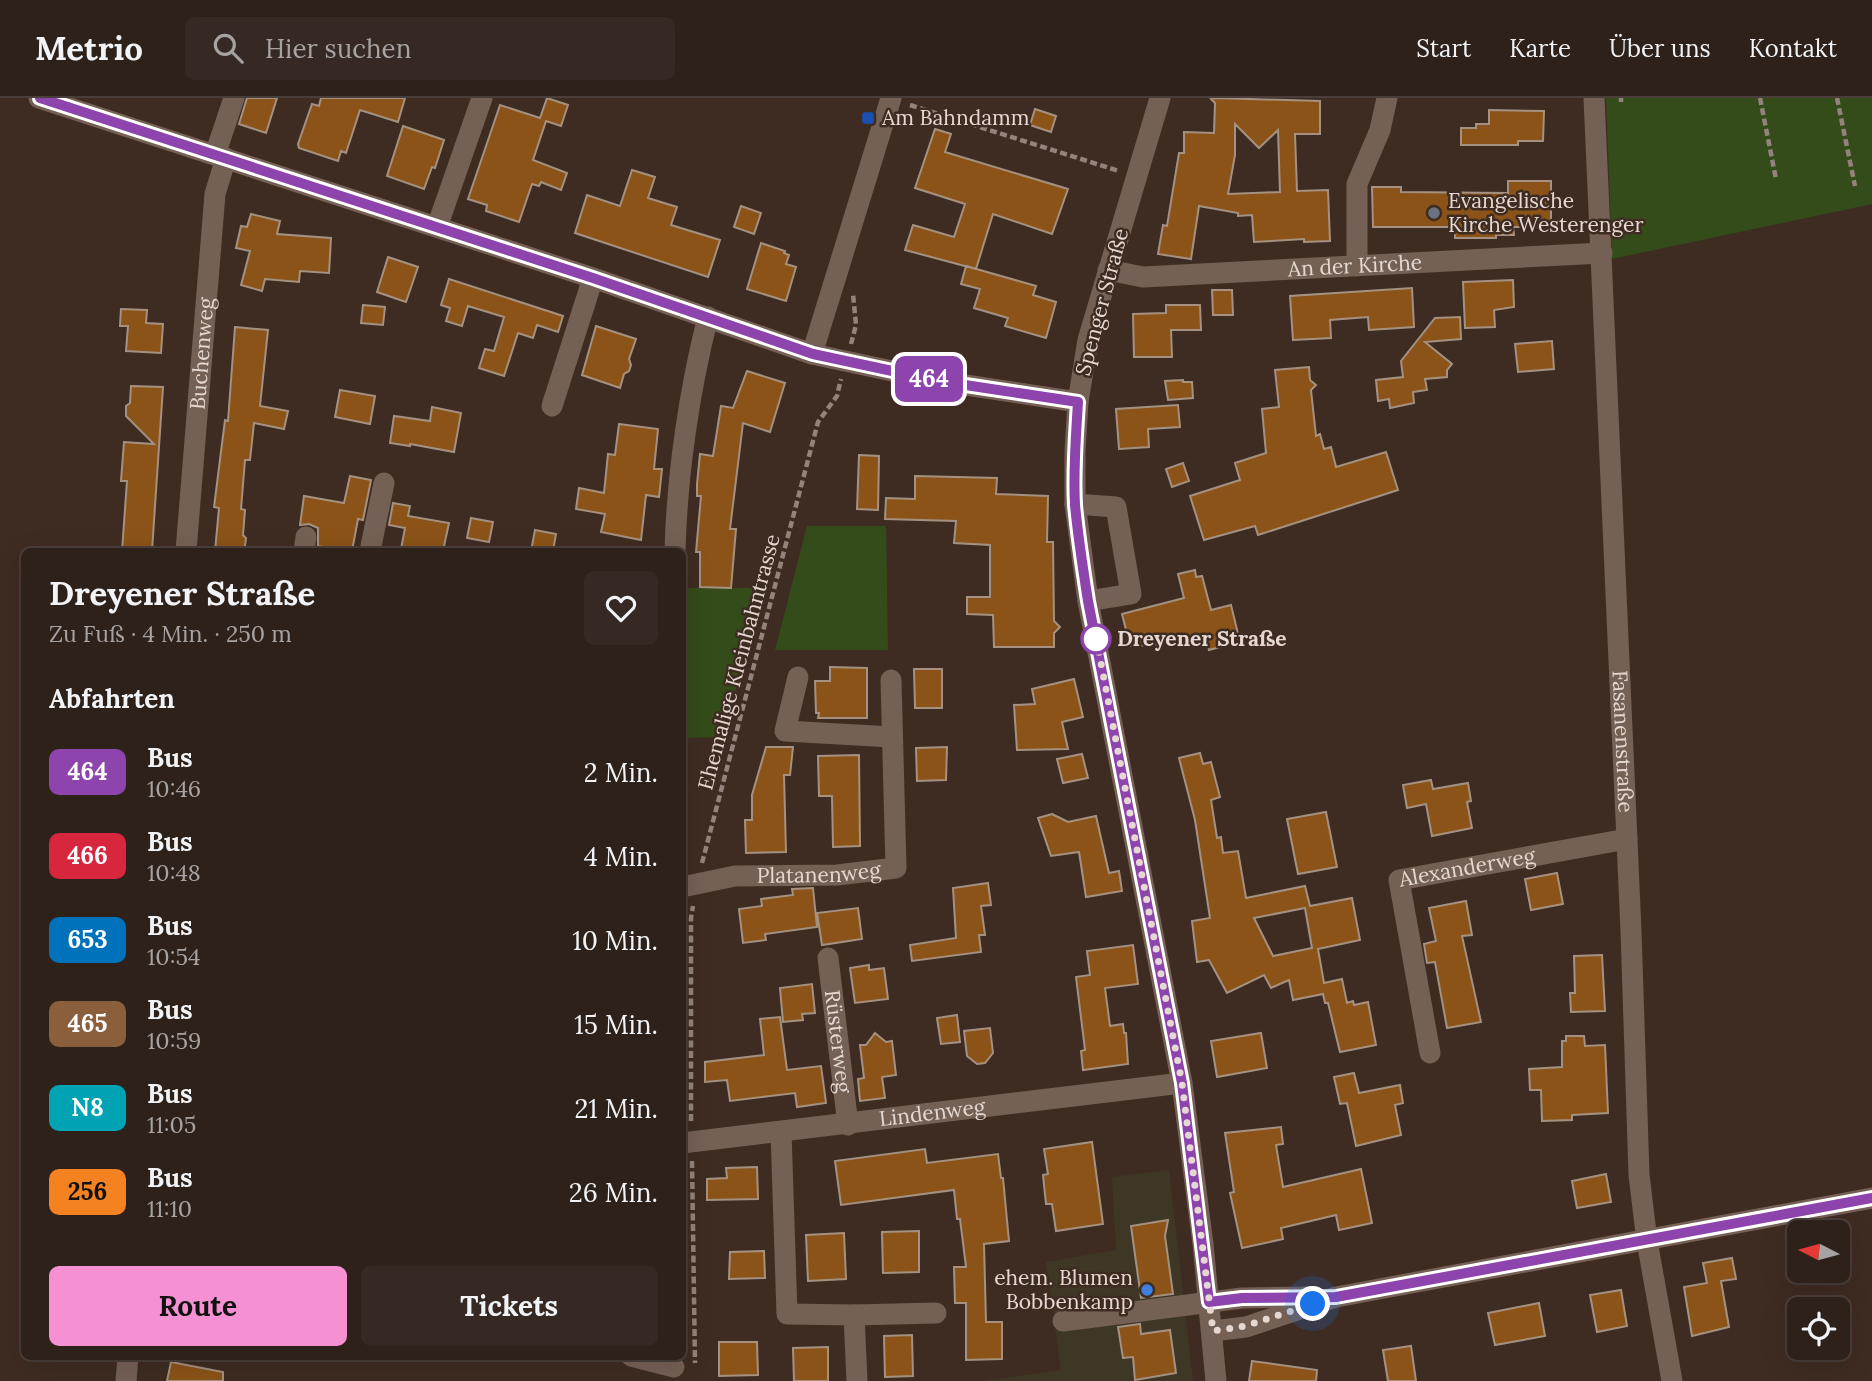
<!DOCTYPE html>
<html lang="de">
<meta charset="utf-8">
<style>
:root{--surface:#2e211a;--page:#362923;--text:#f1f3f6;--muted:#a7a3a2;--line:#493e39;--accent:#f591d2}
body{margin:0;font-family:Lora,serif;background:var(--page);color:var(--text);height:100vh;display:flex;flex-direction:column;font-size:26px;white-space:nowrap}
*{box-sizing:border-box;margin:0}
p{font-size:23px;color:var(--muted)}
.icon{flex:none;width:38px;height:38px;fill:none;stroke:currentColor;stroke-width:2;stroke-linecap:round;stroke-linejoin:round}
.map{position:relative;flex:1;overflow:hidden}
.side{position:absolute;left:21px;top:450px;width:665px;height:812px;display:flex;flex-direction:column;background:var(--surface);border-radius:10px;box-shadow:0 7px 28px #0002,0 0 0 2px var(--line)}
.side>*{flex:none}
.badge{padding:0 14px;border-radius:10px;font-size:24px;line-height:46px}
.needle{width:46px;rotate:276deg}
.buttons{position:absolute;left:1787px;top:1122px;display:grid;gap:14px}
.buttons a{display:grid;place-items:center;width:63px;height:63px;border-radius:10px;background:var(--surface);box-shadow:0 7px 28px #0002,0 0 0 2px var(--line);font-size:35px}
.you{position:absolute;width:35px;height:35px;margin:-18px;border:5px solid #fff;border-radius:50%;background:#1a73e8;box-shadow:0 0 0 10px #1a73e833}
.map>.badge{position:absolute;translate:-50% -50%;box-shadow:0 0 0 4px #fff}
h2{padding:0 28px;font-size:26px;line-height:63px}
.round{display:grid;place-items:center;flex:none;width:74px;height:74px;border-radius:10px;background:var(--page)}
.overview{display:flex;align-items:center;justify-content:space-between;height:119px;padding:0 28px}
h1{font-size:33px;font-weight:700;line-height:52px}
.primary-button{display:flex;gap:14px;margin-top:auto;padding:14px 28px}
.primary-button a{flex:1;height:80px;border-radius:10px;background:var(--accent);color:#111;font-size:28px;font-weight:700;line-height:80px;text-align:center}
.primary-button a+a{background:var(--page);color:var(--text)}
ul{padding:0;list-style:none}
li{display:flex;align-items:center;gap:21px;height:84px;padding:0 28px}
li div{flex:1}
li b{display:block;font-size:26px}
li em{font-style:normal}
li .badge{min-width:77px;font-weight:700;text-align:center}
header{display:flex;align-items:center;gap:42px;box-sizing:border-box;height:98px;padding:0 35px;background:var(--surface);border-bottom:2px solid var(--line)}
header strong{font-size:33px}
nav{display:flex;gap:38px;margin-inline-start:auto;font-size:24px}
.search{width:490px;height:63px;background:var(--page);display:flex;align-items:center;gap:18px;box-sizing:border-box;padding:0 24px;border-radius:10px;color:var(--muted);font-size:26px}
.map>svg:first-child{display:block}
.commercial{fill:#3f3726}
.green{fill:#344b1a}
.building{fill:#8b5317;stroke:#a49181;stroke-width:2;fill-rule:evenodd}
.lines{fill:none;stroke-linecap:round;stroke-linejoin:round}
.path{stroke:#93837c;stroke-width:4.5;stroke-dasharray:7 3.5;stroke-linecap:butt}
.minor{stroke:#756055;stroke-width:21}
.line-casing{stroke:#fff;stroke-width:16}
.line{stroke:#8e44ad;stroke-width:10}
.walk{stroke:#e5d8d2;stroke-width:7;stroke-dasharray:0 12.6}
.transit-dot{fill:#1a4fb4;stroke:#3e2c22;stroke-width:2.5}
.worship-dot{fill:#6b7280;stroke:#3e2c22;stroke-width:2.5}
.stop-dot{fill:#fff;stroke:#8e44ad;stroke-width:3.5}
.shop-dot{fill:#3f7fe0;stroke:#3e2c22;stroke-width:2.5}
.labels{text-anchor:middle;stroke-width:5;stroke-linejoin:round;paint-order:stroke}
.poi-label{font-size:21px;fill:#e5d8d2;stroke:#3e2c22;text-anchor:start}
.street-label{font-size:21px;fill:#e5d8d2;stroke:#3e2c22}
.stop-label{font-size:21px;font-weight:bold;fill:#e5d8d2;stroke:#3e2c22;text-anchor:start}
</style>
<header>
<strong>Metrio</strong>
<div class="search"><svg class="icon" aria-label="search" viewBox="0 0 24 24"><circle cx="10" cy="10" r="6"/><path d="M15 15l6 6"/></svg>Hier suchen</div>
<nav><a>Start</a><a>Karte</a><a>Über uns</a><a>Kontakt</a></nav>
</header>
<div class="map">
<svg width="1872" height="1283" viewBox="0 0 1872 1283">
<rect width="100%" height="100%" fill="#3e2c22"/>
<path class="commercial" d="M1169,1072l24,211h-209l77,-11 -15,-108 70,-12 -4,-73z"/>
<path class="green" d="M1606,0h266v106l-260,55z
M807,428h79l2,124h-113z
M684,490h80l-41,149 -37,1z"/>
<path class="building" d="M247,0h30l-11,35 -27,-9z
M321,0h84l-7,24 -38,-12 -14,43 -5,-2 -3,10 -39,-13 -1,-4 14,-40 7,2z
M547,0l21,7 -7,21 -15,-5 -13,39 34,13 -6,17 -20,-8 -2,4 -7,-2 -13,38 -33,-11 1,-6 -19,-6 32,-94 40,13z
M1215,0l105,3v33h-25l2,57 31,-1 2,51 -26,1v-3l-50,3 -2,-27 -14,1v-3l-39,-7 -8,53 -33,-5 5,-29 4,1 12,-73h5v-21l30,1 1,-30 -4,-4zM1235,26l24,24 19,-18 2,62 -52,2 7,-39z
M1035,11l21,7 -5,16 -21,-7z
M1489,12l55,1 -1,30h-25v4h-57v-17h15v-4h13z
M403,28l41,14 -9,28 -3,-1 -8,22 -37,-13z
M935,31l16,5 -6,18 123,37 -16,45 -59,-20 -17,55 -71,-19 8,-25 41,12 11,-33 -50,-16z
M632,72l23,7 -7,21 29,9 -6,18 49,15 -12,37 -133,-44 12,-38 33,11z
M1508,83h43v46h-38l1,8h-18v3h-41v-11h-82l-1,-40h29v5l107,1z
M741,108l20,7 -7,21 -20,-7z
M251,116l29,7 -3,13 54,4 -2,35 -29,-2 -1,11 -34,-3 -3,12 -21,-6 9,-34 -14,-3 5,-22 6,1z
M761,145l24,8 -1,2 5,2 -3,9 10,3 -10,34 -39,-12z
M388,159l30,10 -12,35 -29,-10z
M966,168l70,20 -3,9 23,7 -10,36 -41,-12 3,-8 -34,-10 6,-19 -19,-5z
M449,181l114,37 -5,16 -21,-7 -4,13 -15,-5 -14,43 -25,-8 6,-19 9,2 10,-34 -36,-11 -6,20 -16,-5 4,-13 -9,-3z
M1513,182l1,27 -20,3 1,17 -30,1 -2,-46z
M1412,190l2,39 -45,3 -1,-13 -38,3 1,18 -38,2 -3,-44z
M1212,192h20l1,25h-20z
M363,207l22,2 -2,18 -22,-2z
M1166,207h34l1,25h-30l1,27h-38l-1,-43 33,-1z
M121,211l26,1 -1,13 17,1 -2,29 -35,-2 2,-25h-8z
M1460,219l1,22 -36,3 27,22 -5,6v7l-22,2 2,11 -14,2 1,11 -24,5 -1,-9 -11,2 -2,-21 27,-3 -2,-16 34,-43z
M596,228l40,13 -7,20 2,6 -2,6 -5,3 -4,14 -38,-13z
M235,229l33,3 -8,76 28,5 -4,18 -30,-6 -4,37h-5l-4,49 4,1 -2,25 3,3 -1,8 -5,5h-25l4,-43 -5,-1 11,-87 3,1z
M1552,243l2,28 -36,3 -3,-28z
M1309,269l1,13 6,5 -5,5 5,46 4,-2 4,15 7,-2 5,20 50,-15 12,38 -140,45 -3,-9 -51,14 -14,-44 50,-16 -5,-17 31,-10 -4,-44 17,-2 -4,-37z
M747,273l38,12 -15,49 -27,-9 -13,106h6l-5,59 -31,-1v-35h-4l5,-56h-4v-12l3,-30 13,2 8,-50 12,2z
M1183,282v2h9l1,16 -25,2 -3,-19z
M131,288l32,1 -11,164h-30l5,-70h-6l3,-39 30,2 -28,-28v-10l4,-3z
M340,292l35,6 -5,28 -35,-7z
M1178,307l2,22 -32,2 1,18 -30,2 -3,-40z
M432,309l29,6 -7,39 -44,-8v2l-20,-3 4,-27 36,5z
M619,326l39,5 -4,40h8l-3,28 -13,-2 -5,45 -40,-8 4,-18 -29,-5 3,-21 25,5 4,-39 7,1z
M859,357l20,1 -1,54 -21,-1z
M1183,365l6,18 -17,6 -6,-18z
M350,378l21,4 -8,40 -5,-1 -6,32h-26l1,-3 -9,-2v-18l-9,-4 -9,1 4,-29 40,7z
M915,378l82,2 -1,16 52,2 -1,46h6l1,79 6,6 -6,6v14h-60l-1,-32 -26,-1v-17h23v-52l-36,-2 2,-22 -71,-2 1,-21 29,1z
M393,405l17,3 -2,10 41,7 -6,28h-29l-13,-2 4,-21 -16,-3z
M471,420l22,4 -4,20 -22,-4z
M535,432l21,4 -3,17h-22z
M1195,472l1,7 6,-1 9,34 20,-5 9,37 -31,8 -2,-7 -12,3 -2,-10 -35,9 -28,1 -8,-32 62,-16 -6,-24z
M830,569l37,1v50h-49l1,-5h-3l-1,-32h15z
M914,571h28v39h-27z
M1074,581l9,38 -21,5 6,27 -51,1 -3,-45 21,-1 -3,-15z
M766,649h27l-3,28h-6l2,77 -40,1 -1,-33h7v-25z
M947,649l-1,33 -29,1 -1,-33z
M1200,655l3,11 8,-2 9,35 -9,3 6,38 4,-1 2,16 15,-2 8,47 59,-12 5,20 42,-8 8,42 -42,9 6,34 18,-4 5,24 6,-2 1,4 14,-3 8,43 -36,7 -12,-49h-3l-2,-9 -30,6 -4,-20 -18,8 -7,-13 -37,18 -18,-33 -12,2 -5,-41 18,-3 -15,-98 -16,-62zM1305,810l7,40 -39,8 -19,-38z
M1082,656l6,24 -25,5 -6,-24z
M859,657l1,91 -27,1 -1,-51h-13l-1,-40z
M1431,682l2,9 35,-6 3,18 -4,1 5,26 -40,8 -6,-32 -19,4 -4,-23z
M1326,714l11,55 -39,7 -11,-55z
M1052,716l16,8 28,-6 13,57 10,-2 3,20 -36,6 -7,-45 -28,4 -13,-38z
M1557,775l6,31 -32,6 -6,-31z
M988,785l3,22 -10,1 4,29h-6l2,17 -69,9 -2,-16 46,-7 -3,-50z
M813,790l4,39 -52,7 1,6 -23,3 -4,-34 23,-3 -1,-7 32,-4 -1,-6z
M1466,803l6,34 -10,1 19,86 -34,6 -12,-66 -8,1 -3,-19 12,-3 -7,-33z
M858,810l4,31 -40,6 -5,-32z
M1133,847l5,39 -33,4 5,38 13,-2 1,9h2l2,31 -45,6 -2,-19 4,-1 -9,-73 14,-2 -3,-24z
M1602,857l3,56 -34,1 -1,-19h5l-1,-37z
M869,867v5l15,-2 4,31 -33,4 -5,-35z
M812,886l3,29 -13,1 1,6 -20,2 -3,-34z
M957,917l3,27 -19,2 -4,-26z
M780,919l7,53 34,-4 5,37 -29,4 -2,-14 -65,8 -3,-21 -22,2v-20l59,-7 -4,-36z
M990,930l3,25 -8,10 -8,1 -10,-8 -3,-25z
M875,935l11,9 6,-1 4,34 -14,2 3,21 -25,3 -2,-22 6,-1 -4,-33h6z
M1261,935l6,35 -50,9 -6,-36z
M1566,938h18l1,10 20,-1 3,68 -36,2v5l-30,1 -1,-31h-11l-1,-21 33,-2v-26h4z
M1354,975l5,20 41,-8 3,18 -8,2 6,30 -45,11 -9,-43 -7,1 -6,-27z
M1281,1029l2,17 -7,1 7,42 78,-18 11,54 -33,7 -3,-15 -55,13 2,11 -41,9 -12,-55 4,-1 -9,-59z
M1092,1044l11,82 -47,7 -4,-27h-6l-3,-29 5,-1 -4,-25z
M925,1051l2,14 71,-9 3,24h2l6,63 -25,3 2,78h16v37l-36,1v-57h-11l-1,-36h12l-6,-48h-3l-3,-29 -113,15 -6,-44z
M757,1069l1,32 -51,1v-21l20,-1 -1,-10z
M1606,1076l5,28 -34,6 -5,-27z
M1168,1122l-3,16 8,58 -32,4 -10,-72z
M919,1133v41l-36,1 -1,-41z
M844,1135l2,46 -38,2 -2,-46z
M764,1153l1,27 -36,1 1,-27z
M1732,1160l4,21 -15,2 8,46 -37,9 -8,-49 23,-4 -4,-20z
M1621,1192l6,36 -30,6 -7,-37z
M1539,1205l6,33 -50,9 -7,-32z
M1140,1226l1,10 29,-4 6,43 -41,7 -2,-23 -10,1 -5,-31z
M912,1237l1,41 -28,1 -1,-41z
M719,1244h38l1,33 -39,1z
M1411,1248l5,35h-28l-5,-31z
M828,1249v34h-34l-1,-33z
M1252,1263l65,9 -1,11h-67z
M171,1264l52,10v9h-56z"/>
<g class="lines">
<path class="path" d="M1621,0v4
M1760,0l16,81
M1837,0l18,88
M910,7l209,66
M851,246l5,-19 -3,-31
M702,765l116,-441 19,-26 4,-17
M691,1023v-203l2,-12
M692,1063l3,202"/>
<g class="minor">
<path d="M39,0l554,180 219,76 127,27 139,21"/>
<path d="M1160,0l-72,242 -10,62 -3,50v52l13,97 94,482 21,161 13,137"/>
<path id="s1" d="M1594,0l37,833 8,244 8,66 25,140"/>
<path d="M215,57l19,-57"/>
<path d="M437,129l45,-129"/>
<path d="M1357,168v-82l23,-54 7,-32"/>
<path id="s2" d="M1108,172l35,7 459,-24"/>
<path d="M812,256l79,-256"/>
<path d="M552,308l41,-128"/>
<path d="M1075,406l41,3 15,87 -43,7"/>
<path id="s3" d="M186,453l29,-357 11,-36"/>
<path d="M304,453l2,-14"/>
<path d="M370,453l14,-68"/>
<path d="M675,453c2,-75 14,-160 33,-234"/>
<path d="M798,579l-13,54 107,6"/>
<path id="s4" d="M682,789l53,-11 102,-1 59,-7 -5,-188"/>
<path id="s5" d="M828,860l20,167"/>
<path id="s6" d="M1430,955l-31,-173 228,-41"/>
<path d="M781,1034l6,182 67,1 3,66"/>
<path id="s7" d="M682,1045l500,-60"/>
<path d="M854,1217l82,-2"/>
<path d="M1063,1223l179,-23 71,-1"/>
<path d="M1213,1233l33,-4 90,-30 536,-99"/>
<path d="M631,1258l43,11"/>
<path d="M126,1283l2,-25"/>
</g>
</g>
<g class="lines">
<defs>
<path id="line" d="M40,0l553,180 220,76 126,27 139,21c-2,34 -5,68 -3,103 3,32 8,64 13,96l94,482 27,219 33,-4 94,-1 536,-99"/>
</defs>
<use href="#line" class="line-casing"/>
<use href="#line" class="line"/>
<path class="walk" d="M1096,541l-2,-12 88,456 31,248 32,-5 68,-22"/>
</g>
<rect class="transit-dot" x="861" y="13" width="14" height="14" rx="3.5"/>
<circle class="worship-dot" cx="1434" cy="115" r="7"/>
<circle class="stop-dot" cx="1096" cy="541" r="14"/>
<circle class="shop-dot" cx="1147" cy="1192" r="7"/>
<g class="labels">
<g class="poi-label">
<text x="882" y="27">Am Bahndamm</text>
<text x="1448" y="110">Evangelische<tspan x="1448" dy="24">Kirche Westerenger</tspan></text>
<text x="1133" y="1187" text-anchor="end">ehem. Blumen<tspan x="1133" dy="24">Bobbenkamp</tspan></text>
</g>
<g class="street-label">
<text dy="7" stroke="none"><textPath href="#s2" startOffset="248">An der Kirche</textPath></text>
<text transform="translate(1102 204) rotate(-75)" y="7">Spenger Straße</text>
<text dy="7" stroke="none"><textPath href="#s3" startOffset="198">Buchenweg</textPath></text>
<text transform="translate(739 564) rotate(-75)" y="7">Ehemalige Kleinbahntrasse</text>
<text dy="7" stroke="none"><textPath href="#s1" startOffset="644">Fasanenstraße</textPath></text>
<text dy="7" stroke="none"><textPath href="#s6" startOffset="245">Alexanderweg</textPath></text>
<text dy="7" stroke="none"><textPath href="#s4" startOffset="138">Platanenweg</textPath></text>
<text dy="7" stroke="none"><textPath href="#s5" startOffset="84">Rüsterweg</textPath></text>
<text dy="7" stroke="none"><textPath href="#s7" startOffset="252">Lindenweg</textPath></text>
</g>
<g class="stop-label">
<text x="1117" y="548">Dreyener Straße</text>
</g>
</g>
</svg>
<div class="buttons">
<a><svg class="needle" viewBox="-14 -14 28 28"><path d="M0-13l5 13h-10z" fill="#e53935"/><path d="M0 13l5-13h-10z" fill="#a7a3a2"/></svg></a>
<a><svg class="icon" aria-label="locate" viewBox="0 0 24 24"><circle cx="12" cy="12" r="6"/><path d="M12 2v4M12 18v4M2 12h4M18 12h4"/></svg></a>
</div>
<div class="you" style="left:1313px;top:1206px"></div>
<b class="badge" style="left:929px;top:281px;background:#8e44ad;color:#fff">464</b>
<section class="side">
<div class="overview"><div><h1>Dreyener Straße</h1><p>Zu Fuß · 4 Min. · 250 m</p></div><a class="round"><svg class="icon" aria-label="heart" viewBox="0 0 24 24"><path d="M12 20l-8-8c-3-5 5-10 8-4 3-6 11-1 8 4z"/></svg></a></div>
<h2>Abfahrten</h2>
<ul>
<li><span class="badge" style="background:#8e44ad;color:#fff">464</span><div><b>Bus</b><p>10:46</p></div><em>2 Min.</em></li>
<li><span class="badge" style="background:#d7263d;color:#fff">466</span><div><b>Bus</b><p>10:48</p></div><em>4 Min.</em></li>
<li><span class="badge" style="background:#0072bc;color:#fff">653</span><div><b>Bus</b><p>10:54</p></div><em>10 Min.</em></li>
<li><span class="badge" style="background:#8b5e3c;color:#fff">465</span><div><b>Bus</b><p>10:59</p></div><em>15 Min.</em></li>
<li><span class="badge" style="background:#00a3b4;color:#fff">N8</span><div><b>Bus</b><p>11:05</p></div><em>21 Min.</em></li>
<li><span class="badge" style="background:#f58220;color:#111">256</span><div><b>Bus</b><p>11:10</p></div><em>26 Min.</em></li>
</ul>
<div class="primary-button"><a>Route</a><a>Tickets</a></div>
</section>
</div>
